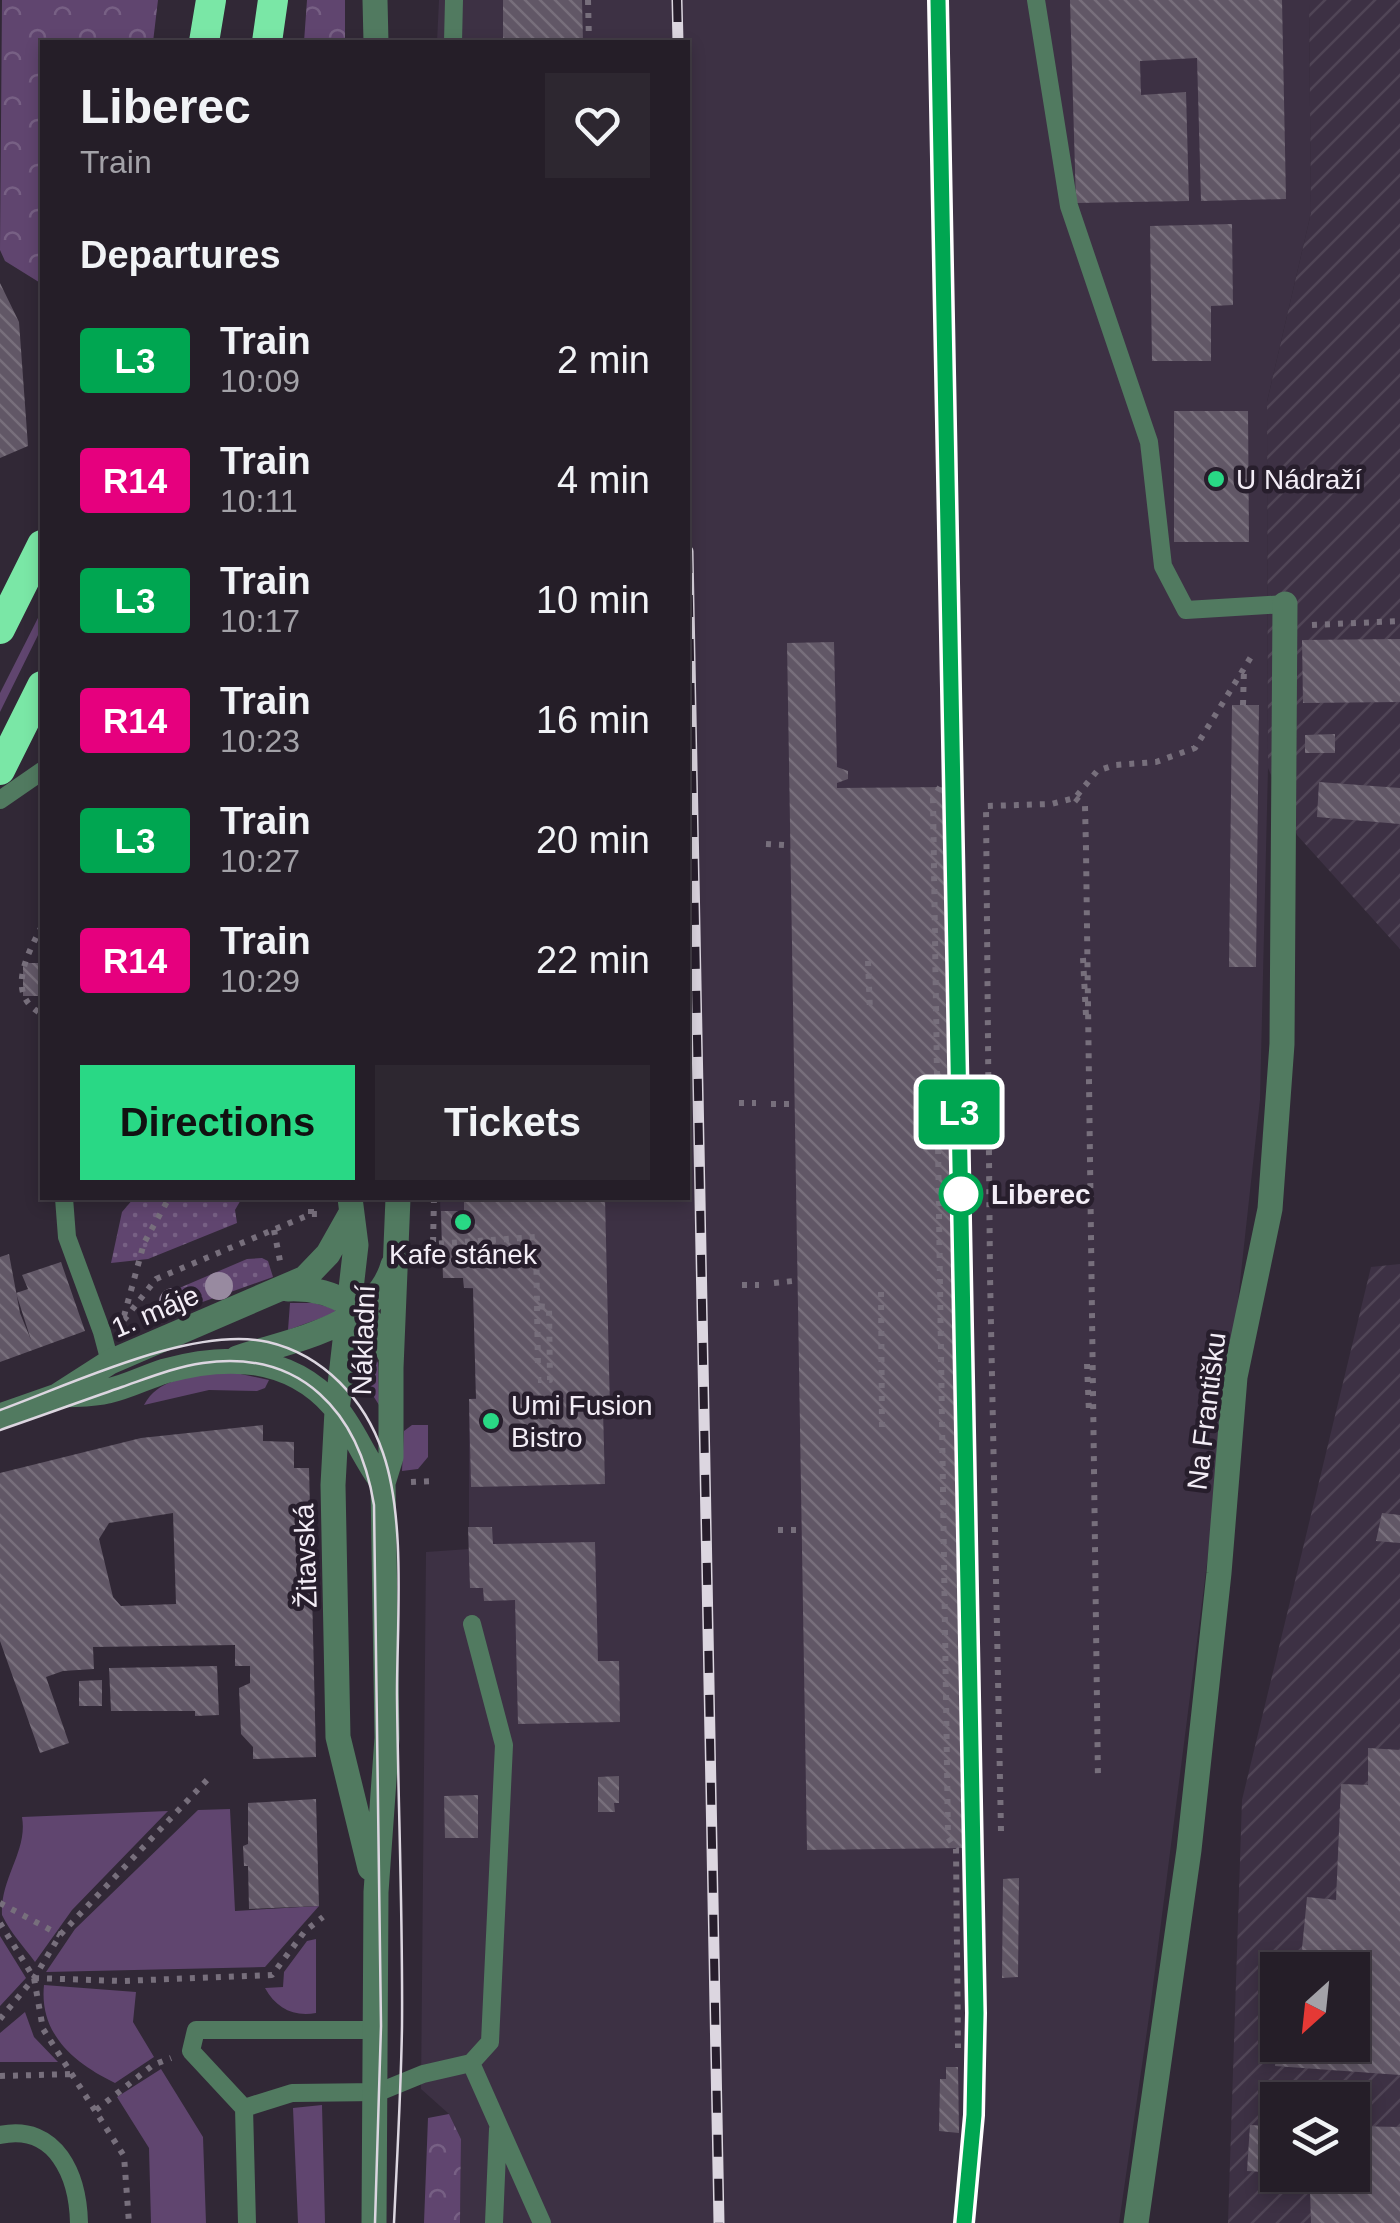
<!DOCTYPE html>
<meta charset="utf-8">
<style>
:root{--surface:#251e28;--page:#2d2730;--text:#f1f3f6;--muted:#a3a2a8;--line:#423c45;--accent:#29d885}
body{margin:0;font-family:Helvetica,sans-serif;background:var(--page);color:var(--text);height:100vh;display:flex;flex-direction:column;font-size:38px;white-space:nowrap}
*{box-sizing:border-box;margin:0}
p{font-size:32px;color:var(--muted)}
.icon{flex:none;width:55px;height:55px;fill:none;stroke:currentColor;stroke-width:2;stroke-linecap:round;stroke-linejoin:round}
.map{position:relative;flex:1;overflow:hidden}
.panel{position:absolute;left:40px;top:40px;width:650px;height:1160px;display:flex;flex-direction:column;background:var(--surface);border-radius:0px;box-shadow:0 5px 15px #0003,0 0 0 2px var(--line)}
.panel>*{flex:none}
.badge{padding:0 20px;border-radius:8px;font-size:35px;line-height:65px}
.needle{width:65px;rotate:207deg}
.fabs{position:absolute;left:1260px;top:1952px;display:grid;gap:20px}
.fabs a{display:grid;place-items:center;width:110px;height:110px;border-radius:0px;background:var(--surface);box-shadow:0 5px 15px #0003,0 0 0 2px var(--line);font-size:50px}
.map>.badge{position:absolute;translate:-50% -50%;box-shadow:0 0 0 5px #fff}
h2{padding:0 40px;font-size:38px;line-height:90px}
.round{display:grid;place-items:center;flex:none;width:105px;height:105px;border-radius:0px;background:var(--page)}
.head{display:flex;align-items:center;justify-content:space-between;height:170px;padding:0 40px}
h1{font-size:48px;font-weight:700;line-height:75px}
.button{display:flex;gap:20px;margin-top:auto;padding:20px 40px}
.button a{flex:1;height:115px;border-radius:0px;background:var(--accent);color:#111;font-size:40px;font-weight:700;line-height:115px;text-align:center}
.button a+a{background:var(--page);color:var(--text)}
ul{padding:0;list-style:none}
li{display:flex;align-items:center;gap:30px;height:120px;padding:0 40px}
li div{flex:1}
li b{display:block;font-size:38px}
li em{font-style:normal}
li .badge{min-width:110px;font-weight:700;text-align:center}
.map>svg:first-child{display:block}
.built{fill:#3d3144}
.industrial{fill:url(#industrial-furrows);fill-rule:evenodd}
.grass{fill:#60456f}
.forest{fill:url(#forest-crowns)}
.park{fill:url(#park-dots)}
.building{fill:url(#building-back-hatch);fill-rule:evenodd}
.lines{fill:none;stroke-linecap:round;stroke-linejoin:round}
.path{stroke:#776f7c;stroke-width:6;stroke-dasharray:5 8;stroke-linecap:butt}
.lane{stroke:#517a60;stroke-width:18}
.street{stroke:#517a60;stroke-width:25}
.highway{stroke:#7ae7a6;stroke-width:30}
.tram{stroke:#dcd6e0;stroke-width:2.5}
.rail-casing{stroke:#dcd6e0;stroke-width:11}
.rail{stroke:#271e2c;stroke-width:8;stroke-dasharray:22;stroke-linecap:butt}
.tree{fill:#988aa0}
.line-casing{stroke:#fff;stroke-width:22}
.line{stroke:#00a651;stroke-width:15}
.poi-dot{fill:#29d885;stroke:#271e2c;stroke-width:4}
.stop-dot{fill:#fff;stroke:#00a651;stroke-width:5}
.labels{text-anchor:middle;stroke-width:9;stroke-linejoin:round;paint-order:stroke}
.poi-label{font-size:28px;fill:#f3edf6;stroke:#271e2c;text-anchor:start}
.stop-label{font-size:28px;font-weight:bold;fill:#f3edf6;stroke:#271e2c;text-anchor:start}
.street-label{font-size:28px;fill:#f3edf6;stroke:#271e2c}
</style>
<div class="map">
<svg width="1400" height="2223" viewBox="0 0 1400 2223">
<defs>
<pattern id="industrial-furrows" width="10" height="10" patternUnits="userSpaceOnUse" patternTransform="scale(2.5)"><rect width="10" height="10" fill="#3d3144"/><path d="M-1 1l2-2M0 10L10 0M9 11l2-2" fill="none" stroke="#504556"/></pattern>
<pattern id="forest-crowns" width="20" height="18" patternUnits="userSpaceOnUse" patternTransform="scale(2.5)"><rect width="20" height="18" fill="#60456f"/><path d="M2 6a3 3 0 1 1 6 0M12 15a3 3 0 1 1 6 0" fill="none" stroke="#776084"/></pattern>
<pattern id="park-dots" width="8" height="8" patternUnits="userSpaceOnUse" patternTransform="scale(2.5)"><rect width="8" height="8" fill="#60456f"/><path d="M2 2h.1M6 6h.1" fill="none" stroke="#776084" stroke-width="1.8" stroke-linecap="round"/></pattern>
<pattern id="building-back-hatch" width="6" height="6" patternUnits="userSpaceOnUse" patternTransform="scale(2.5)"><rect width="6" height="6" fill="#615766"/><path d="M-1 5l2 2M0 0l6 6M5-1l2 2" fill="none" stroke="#786f7c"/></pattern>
</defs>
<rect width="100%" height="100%" fill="#312836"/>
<path class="built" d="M439,0h870l2,213 -44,189 1,366 -8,332 -38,346 -73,571 -30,206h-659l1,-84 -12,-25 -28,-25 5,-537 43,-3v-150l7,-1 -3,-109 -9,-1 -1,-10h-20l-3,-80h248v-1156h-251z"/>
<path class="industrial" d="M1309,0h91v949l-103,-114 -29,-67 -1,-366 44,-189z
M1400,1264v959h-172l14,-423 129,-533zM1278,1970h74v75h-74zM1278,2100h74v75h-74z"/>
<path class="grass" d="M42,610v17l-42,85v-19z
M290,1303h24l21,6v4l-47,17z
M360,1331l18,32 1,42 -21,-33z
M213,1373h23l33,7 -4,8 -8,3 -48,-1 -65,15c14,-26 42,-27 69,-32z
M412,1425h16v32l-10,12 -16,2 2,-40z
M230,1809l5,102 84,-5 -54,61 -219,5 29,-43 123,-119z
M168,1811l-96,99 -37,52c-11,-15 -25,-30 -33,-47 -2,-37 26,-64 20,-98z
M0,1936l26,42 -26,28z
M316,1939v74c-23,4 -40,-5 -51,-25l18,-1 1,-15 23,-31z
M44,1985l92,7 -3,30 21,35 -39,26c-41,-20 -76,-49 -71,-98z
M25,2012l9,25 24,25h-58v-29z
M161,2069l42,68 3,86h-55l-2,-75 -32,-51z
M322,2105l3,118h-27l-5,-115z"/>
<path class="forest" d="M2,0h156l-5,42h-111v242l-37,-23 -5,-11z
M307,0h38v42h-41z
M449,2114l12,25 -1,84h-36l4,-105z"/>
<path class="park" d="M134,1198h108l-7,12 2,13 -89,36 -37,4 11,-51z
M262,1258l6,3 5,16 -124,44 14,-26 84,-36z"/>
<path class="building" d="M503,0h79l1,42h-80z
M1070,0h212l4,199 -85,2 -4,-143 -57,3 1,34 45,-3 3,109 -113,2z
M1232,224l1,81 -22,1v55h-59l-2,-135z
M0,283l19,39 9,124 -28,12z
M1174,411h74l1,131h-75z
M1400,639v63l-97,1 -1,-63z
M834,642l3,125 11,4v8l-11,4v5l110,-1 18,1061 -158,2 -20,-1207z
M1232,705h27l-3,262h-27z
M1335,734v19h-30v-18z
M1319,782l81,6v36l-83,-7z
M23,963h19v33h-19z
M475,1198h130l5,212h-7l2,74 -134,3 -2,-88h7l-3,-111h-9l-1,-10h-20l-2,-67h23v-12z
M9,1254l11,59 11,27 -15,-47 12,-4 -6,-14 39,-13 24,69 -85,31v-105z
M263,1425v16l31,1v26h15l7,289 -63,2v-12l-12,-13 -2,-46 11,-5v-17h-15v-21l-142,2 1,22 -31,2 -17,6 23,66 -29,10 -40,-112v-168l141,-35zM173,1513l3,91 -55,2 -8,-9 -14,-58 10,-16z
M1382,1513l18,2v28l-24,-2z
M468,1527h24l1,17 102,-2 3,119h21l1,61 -102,2 -3,-124 -31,1 -1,-13h-13z
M217,1666l2,49 -24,1v-5h-84l-2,-43z
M102,1680v26h-23v-25z
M1368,1748l32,2v325l-125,-9 2,-21h75v-75h-66l1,-12 14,1 6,-62 29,3 5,-116 27,1z
M619,1776v27h-5l1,9h-17v-35z
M478,1795v43h-33l-1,-42z
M316,1799l3,107 -70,3 -1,-43h-4l-1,-20 5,-2v-41z
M1019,1878l-1,99 -16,1 1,-99z
M946,2067h12l1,66 -20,-2 1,-52h6z
M1265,2084l61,9v7h-48v75h74v-49l48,1v96h-89l-1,-34 -46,-3 1,-14 -18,-1 3,-46 18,1 2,-25h-6z"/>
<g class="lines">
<path class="path" d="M588,0l1,42
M1312,625l88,-4
M1243,705l1,-37
M940,787l-7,12 15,1038 8,12 2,199
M1075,798l10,8 1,43 12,932
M766,844l18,1
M42,926c-15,29 -37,69 0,88
M1083,958l3,58
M868,961l2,50
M739,1103h17
M771,1104h18
M434,1198l-1,46 103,-7 1,69 12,1 1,73h-12
M311,1214v-16
M274,1230l6,31
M774,1283l19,-2
M742,1285h17
M881,1292l1,137
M537,1306l1,63
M124,1316l20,-73 25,-45
M124,1320l32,-41 155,-65h7
M1087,1364l2,49
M411,1482l22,-1
M778,1530h19
M1001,1831l-11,-556 -4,-469 65,-2 24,-6 22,-27 18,-6 41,-3 39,-14 59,-96
M0,1903l60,32
M0,1923l34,55 9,51 81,127 5,67
M34,1978l88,3 150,-6 33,-44 18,-14
M0,2019l34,-41 26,-43 147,-155
M0,2076l72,-2
M96,2110l57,-45 18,-7"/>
<path class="lane" d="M1036,0l33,206 80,236 14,124 23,44 99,-6
M453,42l1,-42
M0,800l42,-29
M64,1198l3,39 35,95 8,30
M471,2063l71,160
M244,2108l48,-15 87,-1 44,-18 48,-11 19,-21 14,-297 -32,-121
M0,2135c57,-12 78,42 79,88
M247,2223l-3,-115 -53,-57 5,-21h180
M494,2223l4,-94"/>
<path class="street" d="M375,0l1,42
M350,1198l6,47 -19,166 -4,74 5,252 32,131
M288,1289c43,-2 87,21 101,64
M237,1358c53,-18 138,-30 156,-93
M62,1395c15,-1 31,0 46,-4 19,-4 38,-14 57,-20 62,-17 124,-16 169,35 19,21 30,53 49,77
M0,1416l57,-20 53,-34 195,-84 23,-24 22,-39
M374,2223l2,-331 11,-154 -4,-255 8,-26v-89l7,-170
M1136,2223l53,-373 30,-277 16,-196 35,-168 12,-165 3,-440"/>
<path class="highway" d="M204,42l7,-42
M267,42l6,-42
M0,629l42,-84
M0,770l42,-84"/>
<path class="tram" d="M0,1410c72,-26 193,-85 268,-68 56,13 97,58 115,111 23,66 14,169 14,241 1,110 6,222 5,332 -1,66 -5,132 -8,197
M0,1430c41,-14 82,-29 122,-43 26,-9 53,-20 81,-24 99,-14 156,50 171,142l7,521 -6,197"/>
<defs>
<path id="rail" d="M677,0l1,42
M938,0l38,2013 -2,102 -10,108
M688,551l31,1672"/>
</defs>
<use href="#rail" class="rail-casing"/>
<use href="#rail" class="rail"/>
</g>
<g class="tree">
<circle cx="219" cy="1286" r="14"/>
<circle cx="173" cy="1302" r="14"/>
</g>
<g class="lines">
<defs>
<path id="line" d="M938,0l38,2013 -2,102 -10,108"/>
</defs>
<use href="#line" class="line-casing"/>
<use href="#line" class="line"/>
</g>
<g class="poi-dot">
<circle cx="1216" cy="479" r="10"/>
<circle cx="463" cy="1222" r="10"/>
<circle cx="491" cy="1421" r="10"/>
</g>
<circle class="stop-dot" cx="961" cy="1194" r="20"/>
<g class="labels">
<g class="poi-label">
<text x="1236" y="489">U Nádraží</text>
<text x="463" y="1264" text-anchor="middle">Kafe stánek</text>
<text x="511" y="1415">Umi Fusion<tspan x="511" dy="32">Bistro</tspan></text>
</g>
<g class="stop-label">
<text x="991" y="1204">Liberec</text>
</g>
<g class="street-label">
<text transform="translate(155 1311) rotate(-23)" y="10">1. máje</text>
<text transform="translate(363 1340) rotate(-88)" y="10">Nákladní</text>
<text transform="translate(1206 1411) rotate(-83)" y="10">Na Františku</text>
<text transform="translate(305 1556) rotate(-92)" y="10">Žitavská</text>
</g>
</g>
</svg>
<div class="fabs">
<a><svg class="needle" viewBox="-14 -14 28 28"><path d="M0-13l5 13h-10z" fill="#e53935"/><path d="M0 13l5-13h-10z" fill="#a3a2a8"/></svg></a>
<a><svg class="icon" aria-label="layers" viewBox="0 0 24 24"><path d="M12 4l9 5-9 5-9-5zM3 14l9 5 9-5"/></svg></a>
</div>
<b class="badge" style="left:959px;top:1112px;background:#00a651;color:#fff">L3</b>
<section class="panel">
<div class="head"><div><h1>Liberec</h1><p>Train</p></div><a class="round"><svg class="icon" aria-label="heart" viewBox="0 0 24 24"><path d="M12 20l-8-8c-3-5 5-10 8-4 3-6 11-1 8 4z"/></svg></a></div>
<h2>Departures</h2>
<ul>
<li><span class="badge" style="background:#00a651;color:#fff">L3</span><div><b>Train</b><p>10:09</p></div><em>2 min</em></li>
<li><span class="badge" style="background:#e6007e;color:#fff">R14</span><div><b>Train</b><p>10:11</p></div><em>4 min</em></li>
<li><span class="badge" style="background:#00a651;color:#fff">L3</span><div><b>Train</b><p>10:17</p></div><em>10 min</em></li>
<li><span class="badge" style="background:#e6007e;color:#fff">R14</span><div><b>Train</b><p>10:23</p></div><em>16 min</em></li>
<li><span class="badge" style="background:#00a651;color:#fff">L3</span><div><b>Train</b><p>10:27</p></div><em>20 min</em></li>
<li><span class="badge" style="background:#e6007e;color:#fff">R14</span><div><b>Train</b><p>10:29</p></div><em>22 min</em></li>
</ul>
<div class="button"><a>Directions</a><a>Tickets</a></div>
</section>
</div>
